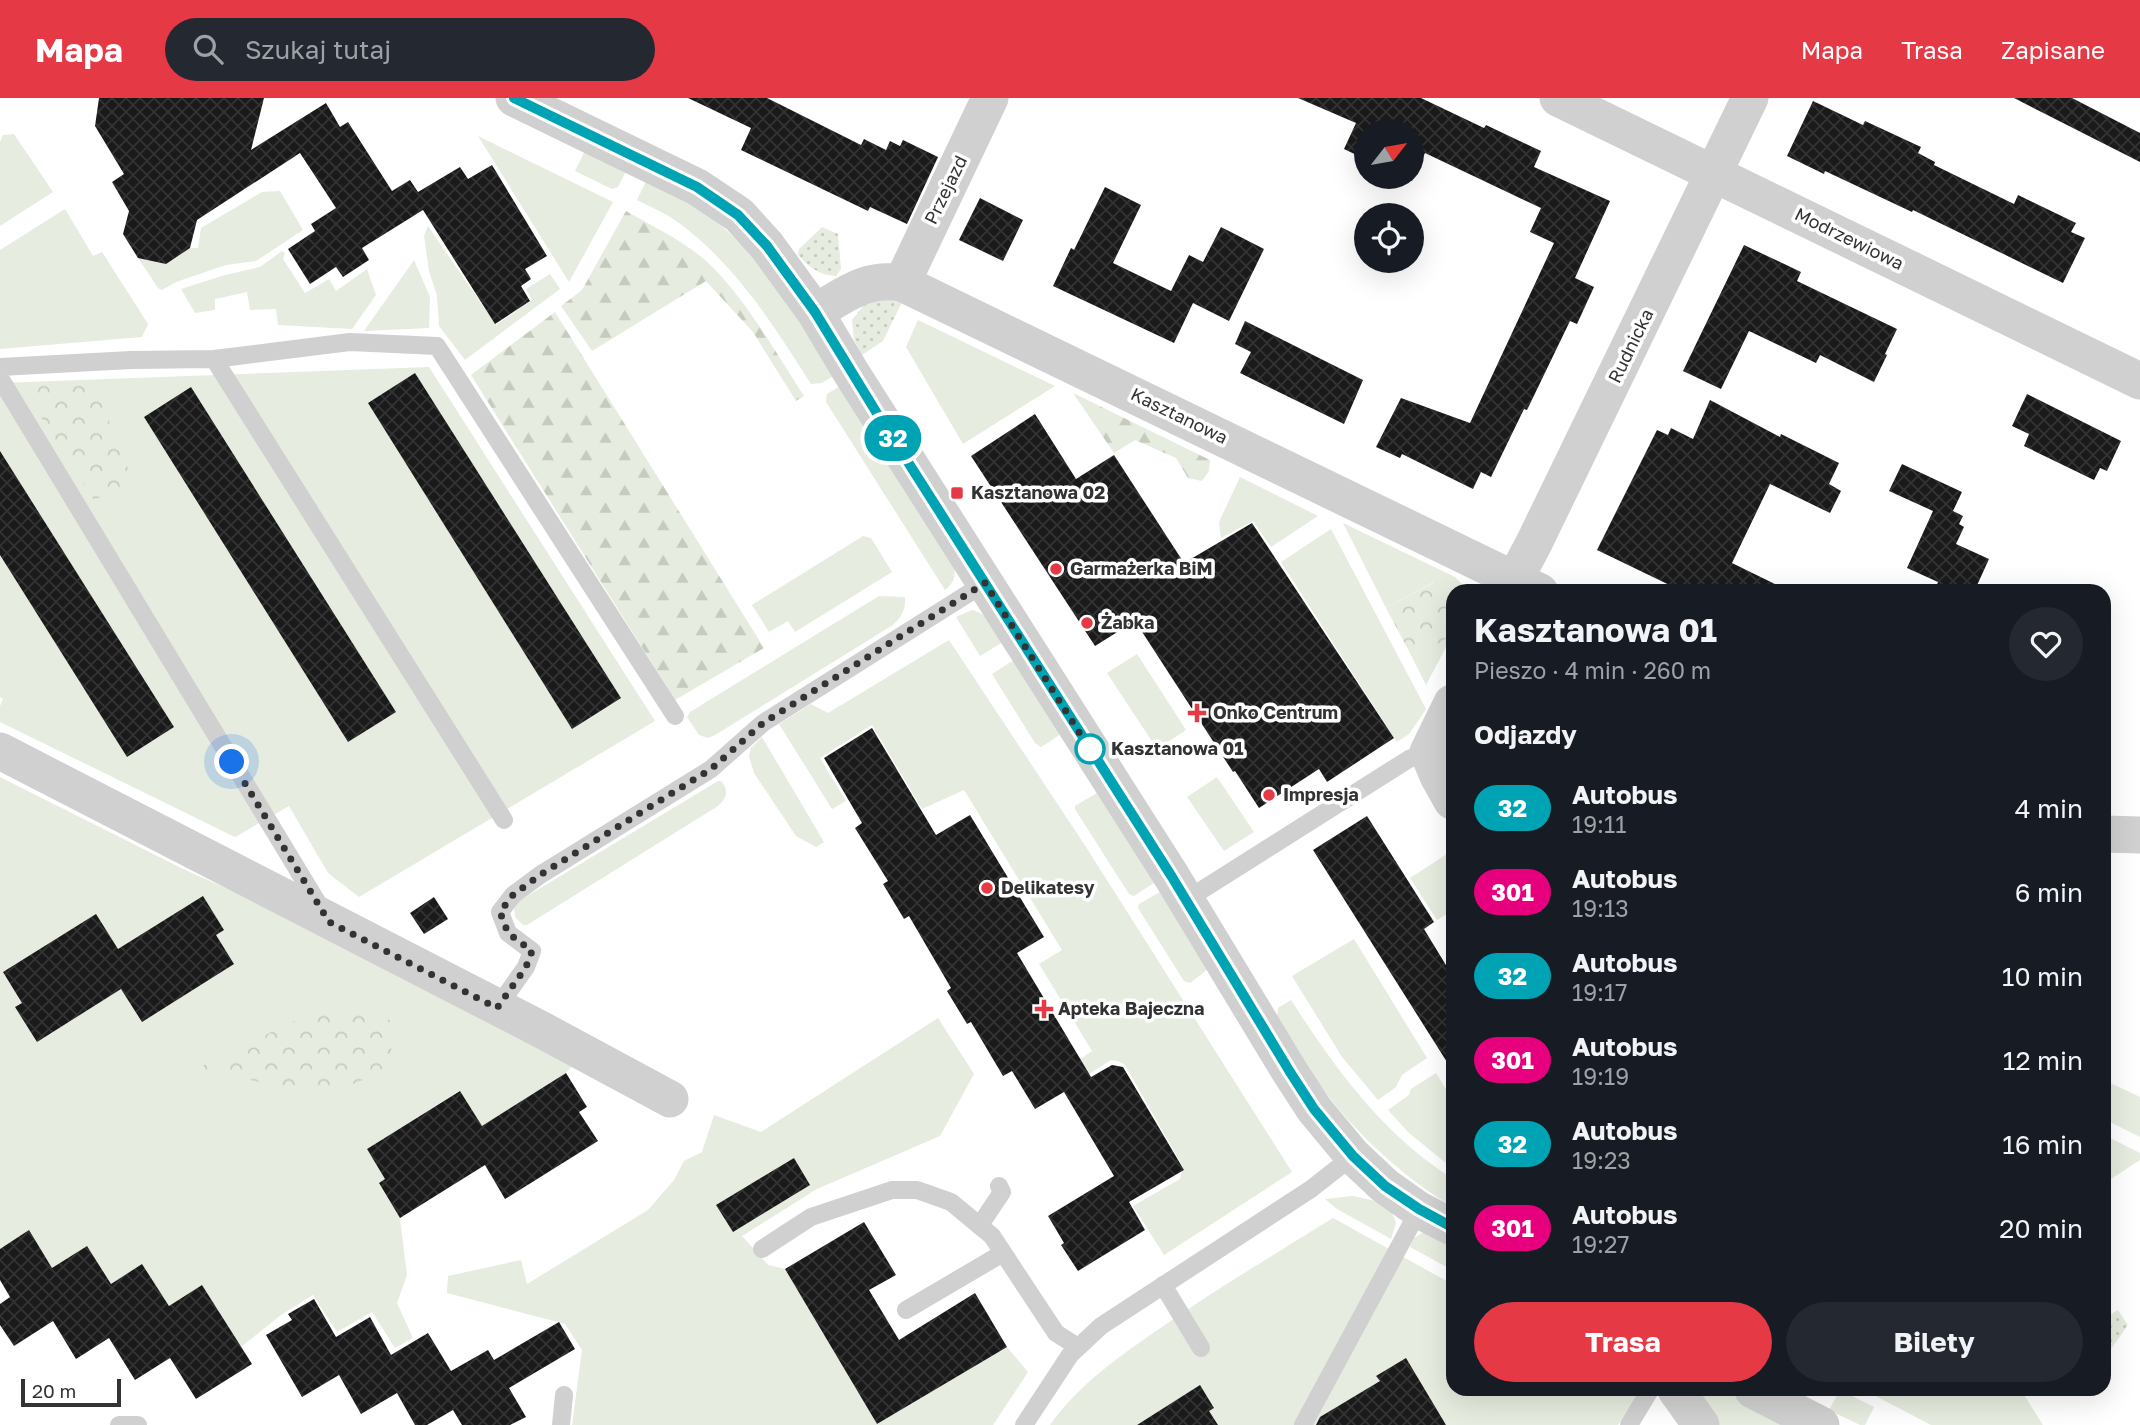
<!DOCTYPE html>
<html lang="pl">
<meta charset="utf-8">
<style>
:root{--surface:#171b24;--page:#242831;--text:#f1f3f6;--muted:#9ea1a6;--accent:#e63946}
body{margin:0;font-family:"Golos Text",sans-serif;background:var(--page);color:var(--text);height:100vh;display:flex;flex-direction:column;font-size:26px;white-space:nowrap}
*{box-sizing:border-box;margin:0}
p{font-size:23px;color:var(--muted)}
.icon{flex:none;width:38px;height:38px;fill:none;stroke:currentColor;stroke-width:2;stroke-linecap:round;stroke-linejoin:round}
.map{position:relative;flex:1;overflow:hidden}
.panel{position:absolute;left:1446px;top:486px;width:665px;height:812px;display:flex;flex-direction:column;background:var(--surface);border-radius:21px;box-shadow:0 7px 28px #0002}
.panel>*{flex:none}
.badge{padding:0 14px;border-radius:23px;font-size:24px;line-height:46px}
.needle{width:46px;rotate:59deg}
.fabs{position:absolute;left:1354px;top:21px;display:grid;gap:14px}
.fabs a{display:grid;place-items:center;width:70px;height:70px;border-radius:50%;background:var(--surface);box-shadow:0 7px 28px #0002;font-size:35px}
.scale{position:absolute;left:21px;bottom:18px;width:100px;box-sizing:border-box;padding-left:7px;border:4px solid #333;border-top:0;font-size:19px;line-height:24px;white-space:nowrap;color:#333;-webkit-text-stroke:5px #fff;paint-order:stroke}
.you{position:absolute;width:35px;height:35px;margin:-18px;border:5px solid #fff;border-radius:50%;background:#1a73e8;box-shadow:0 0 0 10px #1a73e833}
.map>.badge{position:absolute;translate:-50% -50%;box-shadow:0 0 0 4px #fff}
h2{padding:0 28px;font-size:26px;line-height:63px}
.round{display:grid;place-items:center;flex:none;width:74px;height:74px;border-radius:37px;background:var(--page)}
.overview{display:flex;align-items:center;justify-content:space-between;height:119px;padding:0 28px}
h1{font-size:33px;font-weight:700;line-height:52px}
.primary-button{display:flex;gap:14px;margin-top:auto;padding:14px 28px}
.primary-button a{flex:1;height:80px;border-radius:42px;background:var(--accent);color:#fff;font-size:28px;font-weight:700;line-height:80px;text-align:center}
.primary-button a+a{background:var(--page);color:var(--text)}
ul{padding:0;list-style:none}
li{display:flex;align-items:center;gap:21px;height:84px;padding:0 28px}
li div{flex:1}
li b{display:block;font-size:26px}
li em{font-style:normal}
li .badge{min-width:77px;font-weight:700;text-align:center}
header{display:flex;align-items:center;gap:42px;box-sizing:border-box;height:98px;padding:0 35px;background:var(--accent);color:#fff}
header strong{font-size:33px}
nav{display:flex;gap:38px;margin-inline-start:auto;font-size:24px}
.search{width:490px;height:63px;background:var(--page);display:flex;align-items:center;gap:18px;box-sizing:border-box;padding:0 24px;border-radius:38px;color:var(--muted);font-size:26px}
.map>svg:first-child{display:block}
.grass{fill:#e6ecdf}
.forest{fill:url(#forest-firs)}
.park{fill:url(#park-crowns)}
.garden{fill:url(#garden-dots)}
.building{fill:url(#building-cross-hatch)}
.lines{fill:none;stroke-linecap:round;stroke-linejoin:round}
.lane{stroke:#d0d0d0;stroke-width:18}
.street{stroke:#d0d0d0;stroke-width:37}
.line-casing{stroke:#fff;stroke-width:16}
.line{stroke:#00a3b4;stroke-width:10}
.walk{stroke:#333;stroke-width:7;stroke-dasharray:0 12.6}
.poi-dot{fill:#e63946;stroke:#fff;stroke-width:2.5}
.stop-dot{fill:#fff;stroke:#00a3b4;stroke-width:3.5}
.labels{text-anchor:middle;stroke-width:7;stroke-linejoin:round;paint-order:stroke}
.street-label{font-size:18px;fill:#333;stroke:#fff}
.poi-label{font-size:18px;font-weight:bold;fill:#333;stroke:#fff;text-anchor:start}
.stop-label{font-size:18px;font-weight:bold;fill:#333;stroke:#fff;text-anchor:start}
</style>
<header>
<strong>Mapa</strong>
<div class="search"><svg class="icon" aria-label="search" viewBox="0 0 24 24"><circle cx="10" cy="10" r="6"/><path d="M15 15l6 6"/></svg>Szukaj tutaj</div>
<nav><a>Mapa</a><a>Trasa</a><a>Zapisane</a></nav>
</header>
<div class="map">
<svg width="2140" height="1327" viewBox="0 0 2140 1327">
<defs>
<pattern id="forest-firs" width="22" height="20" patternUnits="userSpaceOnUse" patternTransform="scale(1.75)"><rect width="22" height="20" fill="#e6ecdf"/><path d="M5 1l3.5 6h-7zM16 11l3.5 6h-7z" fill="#c6cbc0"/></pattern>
<pattern id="park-crowns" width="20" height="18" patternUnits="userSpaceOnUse" patternTransform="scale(1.75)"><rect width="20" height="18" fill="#e6ecdf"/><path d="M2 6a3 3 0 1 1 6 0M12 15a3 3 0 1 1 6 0" fill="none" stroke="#c6cbc0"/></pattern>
<pattern id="garden-dots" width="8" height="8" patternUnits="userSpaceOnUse" patternTransform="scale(1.75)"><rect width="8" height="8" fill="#e6ecdf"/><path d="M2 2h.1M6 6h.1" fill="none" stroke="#c6cbc0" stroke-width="1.8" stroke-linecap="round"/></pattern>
<pattern id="building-cross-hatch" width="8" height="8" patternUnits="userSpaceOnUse" patternTransform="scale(1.75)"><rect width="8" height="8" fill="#1a1a1a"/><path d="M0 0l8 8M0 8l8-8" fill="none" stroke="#333"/></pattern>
</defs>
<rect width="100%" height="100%" fill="#fff"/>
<path class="grass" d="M14,36l39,58 -53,34v-84l3,-7z
M478,38l135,66 -44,80z
M587,49l41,20 -10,20 -6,2 -37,-18z
M648,79c21,14 44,26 64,41 53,42 87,101 123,157l-13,8 -11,1c-37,-58 -75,-119 -132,-161 -12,-9 -28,-16 -42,-23z
M280,93l23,39 -47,31 -30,4 -50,17 -14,8 -4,-2 -20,-30 28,5 24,-15h8l3,-20 61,-36z
M65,111l28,47 9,-4 46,72 -6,13 -142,12v-99z
M428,128l68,99 36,-25 -6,-11 24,-15 10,15 -95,71 -26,-34 -2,-30 -8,-25 -5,-35z
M282,153l3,2 -2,6 22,34 24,-14 7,12 31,-22 9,26 -24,34 -74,-4 -2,-16 -26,1 -3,-18 -32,7v11l-20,3 -14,-24 44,-14 35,-8z
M414,162l16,37 -1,31 -65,3z
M918,222l137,66 -92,58 -57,-97z
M429,269l226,354 -296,176 -31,-24 -39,-67 -54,31 -235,-115v-16l3,-7 -3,-2v-314z
M842,287l112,180c2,11 0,18 -9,25l-119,-188 1,-8z
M1240,379l78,39 -47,31 -18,-26 -32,17 -2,-16z
M1343,425l112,54 7,7 2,7 -12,1v24l-18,-34 -48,26z
M1331,431l95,180 -17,25 -12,8 -116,-180z
M863,438l8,2 21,34 -97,60 -7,-11 -19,11 -17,-27z
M879,498l26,1c1,13 -4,20 -12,28l-178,110 -7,3 -9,-3 -12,-18 3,-5z
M972,512c17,4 22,18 31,32l-23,14 -24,-39z
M1452,529v9l-26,49 -14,-28 36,-20z
M949,542l137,207 206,325 -128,83 -31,-49 47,-27 3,-12 -58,-102 -7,-4 -7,-1 -28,18 -10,-14 19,-13 -53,-87 23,-14 -98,-160 -42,19 -50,-84 -52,33 26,43 -14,8 -53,-85 32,-20 17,9z
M1137,556l49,76 -29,19 -50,-76z
M1014,562l47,74 -20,13 -6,-4 -43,-69z
M762,639l62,105 -8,5 -20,-11 -42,-63 -5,-17 2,-8z
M0,679l183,92 145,64 248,128 -10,12 -65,41 -16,17 -26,-40 -92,58 18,30 -6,5 21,34 7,57 -10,28 16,35 -18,10 -23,-36 -35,20 -24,-37 -32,20 -40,32 -39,-62 -33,21 -27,-42 -31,20 -24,-38 -35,22 -23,-37 -29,18z
M1217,679l37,55 -30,19 -37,-54z
M718,683h3c8,9 6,17 -3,25l-191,119h-4l-8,-8 -1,-10 5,-6z
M1097,695l57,90 -20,13 -5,-2 -54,-85v-3z
M1450,754l2,1v58l-15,9 -27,-42z
M1160,794l48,77 -18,14 -6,-2 -46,-73 1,-4z
M1354,841l73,119 -25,17 -6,12 -18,13 -36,-43 -50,-81z
M1291,902c43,67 93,136 161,178v28c-50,-28 -108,-84 -141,-133 -12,-18 -22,-37 -34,-56l1,-9z
M938,920l36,56 -34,62 -123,53 -75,47 26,29 17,4 92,155 130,-77 21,25 -35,53h-421l10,-75 -17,-26 -118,-31 1,-17 73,-16 6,24 121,-74 26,-30 10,-19 18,-9 12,-37 47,17z
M1436,975l16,26v69l-43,-35 -21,-23 21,-15 2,-6z
M2104,982l36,17v40l-36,-18z
M2104,1037l36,18v7l-29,19 -7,-12z
M1352,1098c18,3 40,7 44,27l-5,16 -54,-30 -12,-10z
M1333,1120l119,66v106h188l-22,35h-568c29,-41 71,-70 112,-98 56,-39 113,-73 171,-109z
M1425,1133l27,12v27l-42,-23 4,-9z
M1702,1292h22l68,35h-80l-13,-30z
M1840,1292l34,17 -9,18h-5l-31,-15z
M1864,1292h157l22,35h-112z"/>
<path class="forest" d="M626,113c26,15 56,29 79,49 38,34 71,93 99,136l-8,5 -43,-69 -47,-51 -114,70 -31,-45 21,-16z
M555,214l209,336 -89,52 -204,-325z
M1073,295l137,67 -1,11 -7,10 -14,-3 -12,-20 -41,-18 -21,13z"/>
<path class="park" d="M93,283l40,100 -39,19 -62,-97 9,-19z
M1435,484c7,14 28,41 12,56 -10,8 -24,13 -35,19l-26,-49z
M350,909l43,14 -3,48 -65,26 -18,-2 -109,-25 94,-46z"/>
<path class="garden" d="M822,129l16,7 3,35 -5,7c-17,-1 -26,-8 -38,-21l1,-6z
M880,202h23l-20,41 -21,14 -8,-15 -2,-20 12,-15z
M2118,1212l10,15 -24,34v-41z"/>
<path class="building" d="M99,0h165l-13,52 75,-47 14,24 8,-5 44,69 18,-11 8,12 42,-25 8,12 24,-14 55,91 -22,13 6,10 -10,7 9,15 -35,23 -72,-114 -61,38 7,12 -26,17 -7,-10 -26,17 -22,-35 27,-18 -4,-7 25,-16 -36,-55 -103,67 -7,28 -24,16 -28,-6 -15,-24 6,-23 -17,-29 12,-8 -29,-48z
M688,0h79l94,47 3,-6 22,11 4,-9 10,5 3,-6 35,17 -31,67 -37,-17 -2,4 -127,-61 10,-22z
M1298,0h123l63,30 2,-3 55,26 -7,16 76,34 -35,77 19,9 -17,37 -7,-3 -43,89 -3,-1 -33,68 -10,-5 -8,17 -71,-35 -2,4 -24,-11 25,-49 69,25 84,-180 -24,-11 11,-24 -116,-55 -13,28 -8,-4h8v-46h-45v29l-23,-11 12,-26z
M2014,0h58l68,35v29z
M1813,3l50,24 2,-4 56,26 -3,6 17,9 -1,3 80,39 4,-9 58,28 -5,9 14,6 -22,45 -150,-73 -1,2 -87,-41 -1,3 -37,-18z
M1105,89l36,18 -28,58 58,28 18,-36 14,7 18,-35 43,22 -35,72 -36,-18 -19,40 -121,-57 18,-38 3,2z
M980,100l43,22 -20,41 -44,-21z
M1744,147l57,27 -4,9 100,48 -12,25 2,1 -13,27 -54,-27 -4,8 -67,-32 -28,58 -38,-18z
M1245,223l118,59 -19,44 -104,-51 11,-21 -16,-8z
M415,275l206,325 -49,31 -204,-326z
M191,289l205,325 -48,30 -204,-325z
M2027,296l94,47 -14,30 -7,-3 -6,12 -70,-34 5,-12 -17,-8z
M1710,302l70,37 1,-3 58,29 -10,21 12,7 -11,22 -60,-29 -38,79 59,29h-107l-87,-42 60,-120 11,5 3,-7 22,11z
M1035,316l41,65 38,-24 70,108 68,-40 142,215 -67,44 -8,-13 -60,39 -24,-37 -2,1 -98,-151 -40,25 -124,-190z
M0,353l174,276 -47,30 -127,-202z
M1902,366l60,28 -9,19 10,5 -4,8 5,3 -8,17 33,15 -15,33h-40l4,-10 -31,-14 26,-57 -44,-20z
M872,630l64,107 34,-20 74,122 -27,16 74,124 21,-12 11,2 61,103 -55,32 16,28 -67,41 -17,-26 3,-2 -16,-27 66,-40 -50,-84 -29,17 -23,-38 -9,5 -32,-54 -4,2 -20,-33 4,-3 -42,-72 -5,3 -21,-35 5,-3 -33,-53 7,-5 -38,-65z
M1367,718l67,106 -10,7 28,46v95l-139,-220z
M203,798l21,34 -8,5 18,29 -92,58 -21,-33 -84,53 -22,-35 7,-4 -19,-31 93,-58 22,35z
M434,799l14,22 -24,15 -14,-21z
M566,975l21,34 -8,5 19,29 -93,58 -20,-34 -85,53 -21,-35 6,-4 -18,-30 93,-58 22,35z
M794,1060l16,27 -77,47 -17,-27z
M864,1124l32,53 -27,15 30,50 76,-47 32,54 -130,77 -92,-155z
M29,1132l23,38 35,-22 24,38 31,-20 27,42 33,-21 50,79 -56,35 -26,-41 -35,22 -26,-42 -33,21 -23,-38 -39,25 -14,-21v-21l10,-7 -10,-17v-31z
M314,1201l22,38 34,-20 21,38 37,-22 23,38 37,-21 6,10 65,-38 16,27 -66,39 17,29 -16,8h-48l-9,-15 -26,15h-12l-18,-32 -36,21 -22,-39 -37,22 -36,-62 26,-15 -4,-6z
M1406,1260l40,67h-130l4,-8 60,-36 -4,-5z
M1200,1287l14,23 -5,3 9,14h-81z"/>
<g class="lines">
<path class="lane" d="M214,261l290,461
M0,269l131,-7 83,-1 136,-17 87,4 238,370
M0,280l322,532
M1186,802l223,-141 19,-7
M497,910l29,-41 6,-16 -24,-18 -8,-21 13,-17 27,-20 171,-106 52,-46 222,-140
M980,1127l22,-33 -3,-6
M762,1151l49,-32 81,-27h25l34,12 41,34 64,97 22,14
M1163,1187l38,63
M906,1212l97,-57
M119,1327h19
M561,1327l3,-30
M1024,1327l46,-70 31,-29 210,-137 42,-33
M1303,1327l116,-215
M1629,1327l21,-35"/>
<path class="street" d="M514,0l183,89 42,28 28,31 48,66 37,62 320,503 118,195 24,37 39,47 32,30 34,24 33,17
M1558,0l582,283
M902,185l88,-185
M815,214c31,-17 50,-35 87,-29l638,309
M1508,494l26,-49 216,-445
M1452,605l-24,49 10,24 14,25
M0,653l542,279 128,69
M2104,736l36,1
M1676,1292l25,35
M1753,1292l68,35"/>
</g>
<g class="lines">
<defs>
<path id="line" d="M514,0l183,89 41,28 29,31 48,66 63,103 294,462 118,195 24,37 39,47 32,30 34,23 33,18"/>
</defs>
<use href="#line" class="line-casing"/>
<use href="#line" class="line"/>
<path class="walk" d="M232,664l97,160 168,86 29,-41 6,-16 -24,-18 -8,-21 13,-17 27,-20 171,-106 52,-46 222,-140 111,176 -6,-10"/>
</g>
<g class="poi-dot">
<rect x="950" y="388" width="14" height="14" rx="3.5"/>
<circle cx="1056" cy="471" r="7"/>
<circle cx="1087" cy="525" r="7"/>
<path d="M1193.5 604.5h7v7h7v7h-7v7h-7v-7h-7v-7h7z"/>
<circle cx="1269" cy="697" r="7"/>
<circle cx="987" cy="790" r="7"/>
<path d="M1040.5 900.5h7v7h7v7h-7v7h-7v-7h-7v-7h7z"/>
</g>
<circle class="stop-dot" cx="1090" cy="651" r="14"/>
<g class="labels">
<g class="street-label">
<text transform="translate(946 92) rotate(-64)" y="6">Przejazd</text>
<text transform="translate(1849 141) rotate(26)" y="6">Modrzewiowa</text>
<text transform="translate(1631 248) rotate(-64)" y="6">Rudnicka</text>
<text transform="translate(1179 318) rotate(26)" y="6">Kasztanowa</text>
</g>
<g class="poi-label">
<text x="971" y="401">Kasztanowa 02</text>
<text x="1070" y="477">Garmażerka BiM</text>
<text x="1101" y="531">Żabka</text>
<text x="1213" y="621">Onko Centrum</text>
<text x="1283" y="703">Impresja</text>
<text x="1001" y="796">Delikatesy</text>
<text x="1058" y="917">Apteka Bajeczna</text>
</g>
<g class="stop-label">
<text x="1111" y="657">Kasztanowa 01</text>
</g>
</g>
</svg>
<div class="fabs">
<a><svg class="needle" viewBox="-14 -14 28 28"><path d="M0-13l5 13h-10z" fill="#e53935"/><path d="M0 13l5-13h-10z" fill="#9ea1a6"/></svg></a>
<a><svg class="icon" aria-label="locate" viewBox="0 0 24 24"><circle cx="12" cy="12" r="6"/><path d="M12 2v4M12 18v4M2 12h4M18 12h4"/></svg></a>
</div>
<div class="scale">20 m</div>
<div class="you" style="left:232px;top:664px"></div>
<b class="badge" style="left:893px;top:340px;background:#00a3b4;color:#fff">32</b>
<section class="panel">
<div class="overview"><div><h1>Kasztanowa 01</h1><p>Pieszo · 4 min · 260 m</p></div><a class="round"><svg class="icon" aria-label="heart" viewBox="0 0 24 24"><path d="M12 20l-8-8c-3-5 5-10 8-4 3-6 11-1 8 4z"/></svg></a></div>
<h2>Odjazdy</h2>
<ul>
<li><span class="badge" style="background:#00a3b4;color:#fff">32</span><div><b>Autobus</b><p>19:11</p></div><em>4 min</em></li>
<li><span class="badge" style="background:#e6007e;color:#fff">301</span><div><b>Autobus</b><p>19:13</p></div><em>6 min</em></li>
<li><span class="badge" style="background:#00a3b4;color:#fff">32</span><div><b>Autobus</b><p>19:17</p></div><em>10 min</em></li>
<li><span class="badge" style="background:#e6007e;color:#fff">301</span><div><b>Autobus</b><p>19:19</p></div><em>12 min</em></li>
<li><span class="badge" style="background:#00a3b4;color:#fff">32</span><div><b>Autobus</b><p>19:23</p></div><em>16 min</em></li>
<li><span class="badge" style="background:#e6007e;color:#fff">301</span><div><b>Autobus</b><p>19:27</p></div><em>20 min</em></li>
</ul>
<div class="primary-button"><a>Trasa</a><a>Bilety</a></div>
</section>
</div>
